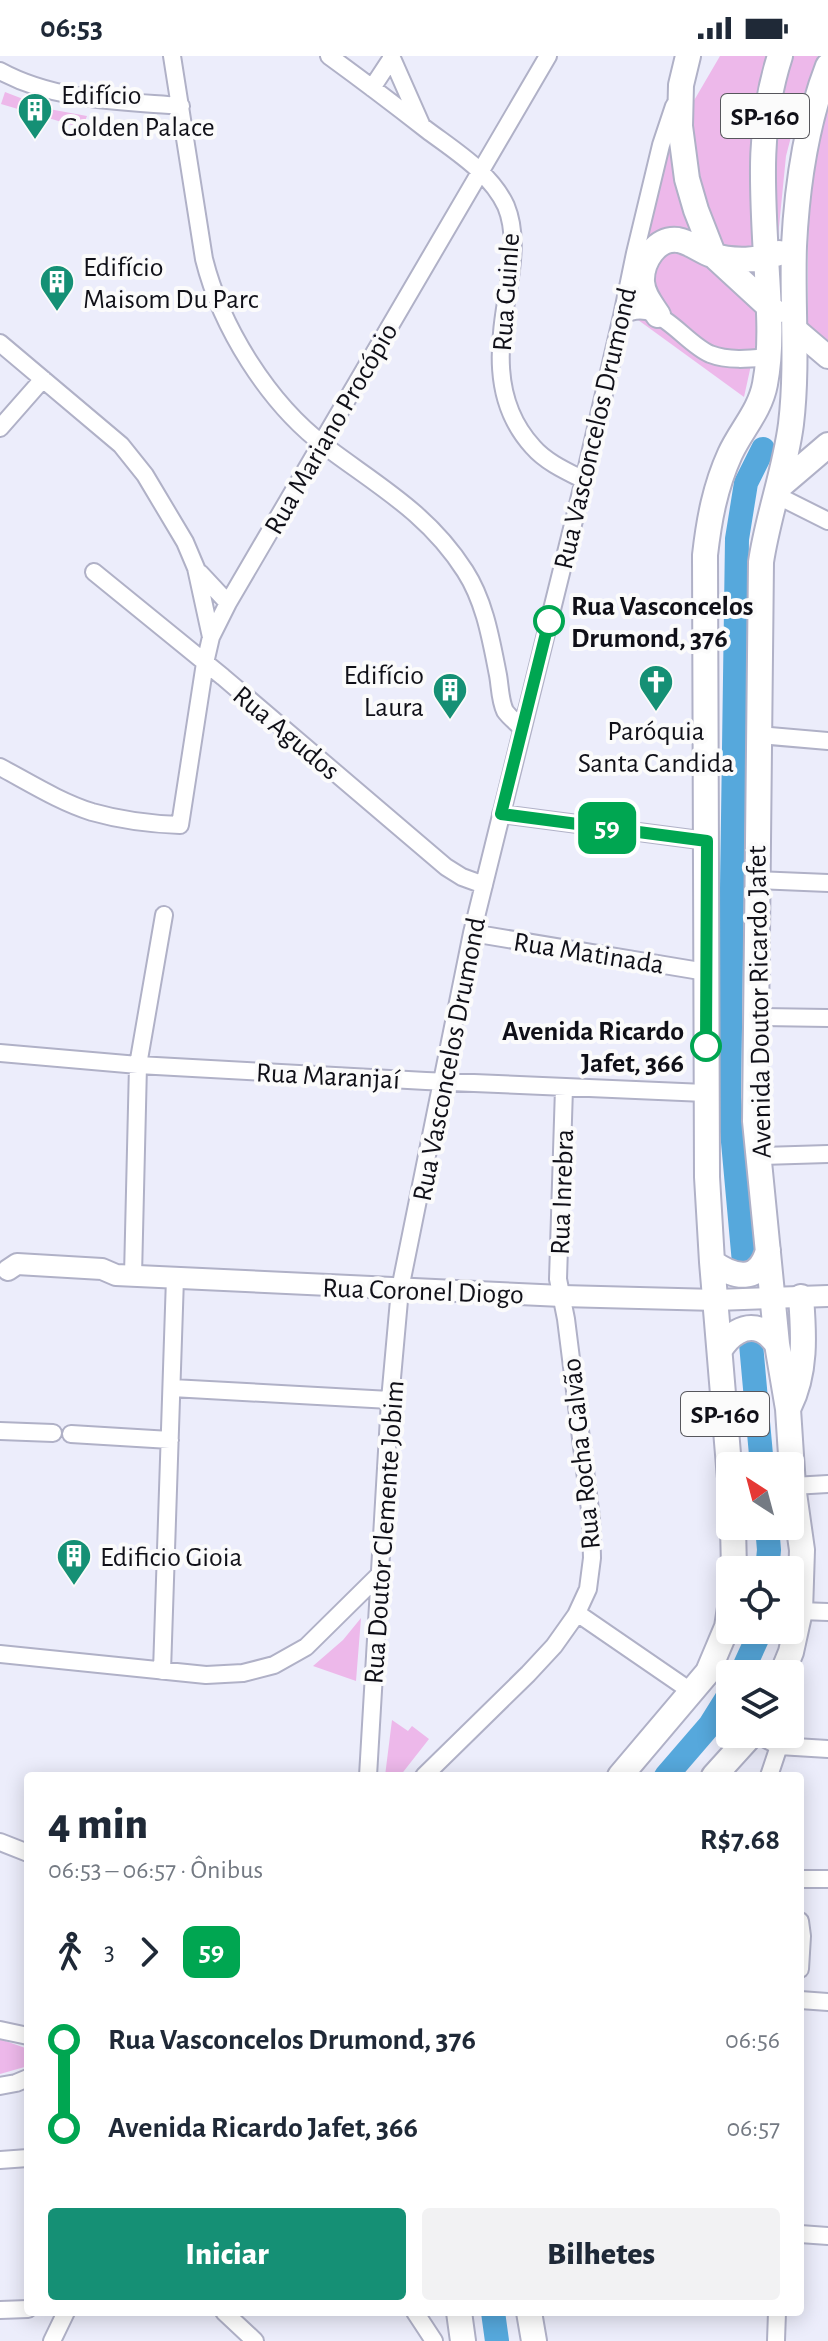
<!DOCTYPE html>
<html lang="pt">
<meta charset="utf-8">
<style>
:root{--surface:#fff;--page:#f2f2f3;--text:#1f2937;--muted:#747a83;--accent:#159075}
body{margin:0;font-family:"Alegreya Sans",sans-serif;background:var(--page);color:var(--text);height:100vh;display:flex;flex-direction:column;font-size:30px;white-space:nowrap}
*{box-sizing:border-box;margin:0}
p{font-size:26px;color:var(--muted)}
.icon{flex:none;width:44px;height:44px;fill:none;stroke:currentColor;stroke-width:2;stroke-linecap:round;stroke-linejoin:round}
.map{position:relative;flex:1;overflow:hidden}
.sheet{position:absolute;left:24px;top:1716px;width:780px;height:544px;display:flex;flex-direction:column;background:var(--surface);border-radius:8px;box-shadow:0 4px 20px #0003}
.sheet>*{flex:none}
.badge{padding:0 16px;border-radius:12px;font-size:28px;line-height:52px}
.needle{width:52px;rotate:324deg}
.tools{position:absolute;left:716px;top:1396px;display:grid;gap:16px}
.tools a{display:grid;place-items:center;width:88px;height:88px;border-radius:8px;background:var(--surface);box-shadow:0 4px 20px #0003;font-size:40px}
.map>.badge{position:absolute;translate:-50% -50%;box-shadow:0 0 0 4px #fff}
.legs{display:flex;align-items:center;gap:12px;height:88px;padding:0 24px;font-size:26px}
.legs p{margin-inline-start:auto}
.summary{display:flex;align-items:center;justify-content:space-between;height:136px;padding:0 24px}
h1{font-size:44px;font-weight:800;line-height:60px}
.action{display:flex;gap:16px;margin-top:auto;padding:16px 24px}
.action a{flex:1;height:92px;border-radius:8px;background:var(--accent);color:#fff;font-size:32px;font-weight:800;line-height:92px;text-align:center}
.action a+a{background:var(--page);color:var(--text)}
ul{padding:0 24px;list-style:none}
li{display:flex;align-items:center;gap:28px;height:88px;font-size:30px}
li i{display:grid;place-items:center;width:12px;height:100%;margin:0 10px;background:currentColor}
li i::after{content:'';width:20px;height:20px;margin:-10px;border:6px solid;border-radius:50%;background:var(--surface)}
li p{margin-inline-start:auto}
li:first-child i{background:linear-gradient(#0000 50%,currentColor 0)}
li:last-child i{background:linear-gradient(currentColor 50%,#0000 0)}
.status{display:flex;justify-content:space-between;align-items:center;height:56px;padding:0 40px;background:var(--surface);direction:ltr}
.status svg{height:22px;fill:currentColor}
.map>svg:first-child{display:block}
.green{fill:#edb8ea}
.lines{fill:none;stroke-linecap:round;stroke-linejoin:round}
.river{stroke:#56a8dc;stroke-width:24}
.minor-casing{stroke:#b0b1c7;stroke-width:20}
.tertiary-casing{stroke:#b0b1c7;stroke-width:24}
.secondary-casing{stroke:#b0b1c7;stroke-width:26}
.primary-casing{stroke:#b0b1c7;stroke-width:28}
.minor{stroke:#fff;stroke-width:16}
.tertiary{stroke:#fff;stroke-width:20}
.secondary{stroke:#fff;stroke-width:22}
.primary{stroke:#fff;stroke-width:24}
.line-1-casing{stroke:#fff;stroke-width:18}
.line-1{stroke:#00a651;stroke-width:12}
.stop-1-dot{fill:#fff;stroke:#00a651;stroke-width:4}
.labels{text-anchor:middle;stroke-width:8;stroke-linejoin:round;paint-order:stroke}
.shield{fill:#fbfbfb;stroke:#56565c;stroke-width:2}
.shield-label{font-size:26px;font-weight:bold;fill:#101018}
.poi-label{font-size:28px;fill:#101018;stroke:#fbfbfb;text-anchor:start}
.street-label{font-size:28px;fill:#101018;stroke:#fbfbfb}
.stop-label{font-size:28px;font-weight:bold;fill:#101018;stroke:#fbfbfb;text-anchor:start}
</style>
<div class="status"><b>06:53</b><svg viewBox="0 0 49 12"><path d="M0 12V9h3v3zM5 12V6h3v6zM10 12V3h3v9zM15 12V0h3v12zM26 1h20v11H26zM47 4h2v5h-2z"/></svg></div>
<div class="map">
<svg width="828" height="2285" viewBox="0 0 828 2285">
<rect width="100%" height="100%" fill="#ecedfb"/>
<path class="green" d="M720,0h98l-20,54 -12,46 -9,91 -33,150 -110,-80 -4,-8 38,-164z
M5,36l44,17 38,7 -5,12 -81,-24z
M828,52v234l-20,-17c0,-73 -3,-147 20,-217z
M361,1562l-5,63 -43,-15 30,-26z
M392,1664l16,11 4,-5 17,13 -29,37h-15z
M0,1983l28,10v17l-28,8z"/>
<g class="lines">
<path class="river" d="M744,1207l-15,-165 8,-559 9,-56 17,-34
M751,1288l11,122
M767,1470l2,24 -2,20
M741,1618l20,-44
M666,1720l44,-51 20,-32
M493,2256l4,29"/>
<defs>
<path id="minor" d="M172,0l32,203c17,68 64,144 121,187 53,40 103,67 140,125 20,31 26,69 33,104 2,11 2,26 7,36 4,6 12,12 17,17
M329,0c33,24 66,49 98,74 28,21 64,43 79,76 10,24 7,53 3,78 -10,58 -19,116 24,163 13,15 33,24 51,33
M391,0l30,68
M0,15c55,30 120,30 181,35
M372,32l19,-29
M622,260c34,-22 60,26 88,38 18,7 39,5 58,3
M0,287l121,102 24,30 40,67 11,26 15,69
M0,372l43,-49
M776,439l52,26
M94,516l129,105 223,190 16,10 22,8
M200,517l28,30
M758,679l70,6
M0,711c30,16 60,35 92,45 28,8 59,12 88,13l25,-162 6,-26 17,-34 320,-547
M501,758l206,27
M756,824l72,3
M472,877l234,39
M755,961l73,1
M0,997l138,12 288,16 279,12
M759,1100l69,-2
M133,1220l5,-211 26,-150
M172,1332l218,12
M0,1375l53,2
M71,1378l99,6
M793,1430l35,-2
M800,1555l28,1
M577,1557l115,79
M0,1598l206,21 37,-2 31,-8 32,-18 74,-73
M162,1615l13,-393
M756,1678l23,12 49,3
M368,1720l22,-376 10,-111 72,-356 112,-453 38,-164 13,-63 26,-108 13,-39
M424,1720l104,-102 26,-28 22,-31 12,-26 4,-31 -1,-40 -25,-199 -8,-40 6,-191
M769,1720l10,-30
M0,1786l28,11
M800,1823h28
M800,1865l2,15 -2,33
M800,1944l28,2
M0,1974l28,6
M0,2030l16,-3 12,-5
M0,2104l28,-2
M800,2178l28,2
M0,2254l28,-1
M224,2256l31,29
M415,2256l19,29
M52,2285l14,-29
M776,2285l1,-29"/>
<path id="tertiary" d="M8,1214l9,-6 85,5 14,6 446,21 154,4 112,-4"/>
<path id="secondary" d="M795,273l33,28"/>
<path id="primary" d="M688,0l-7,29 -1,41 7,53 9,31 18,46 61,56
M658,259c-7,-11 -15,-20 -16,-33 -1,-20 14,-45 36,-42 12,2 23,11 34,15 20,7 48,6 67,-2
M780,430l48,-41
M712,1206c22,16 47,22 56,-12
M720,1294c8,-14 24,-27 41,-20 6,2 12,9 16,14
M789,1351c17,-34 15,-72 12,-110
M730,1422l-18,-216 -5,-85 -2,-622c4,-35 10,-68 25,-101 11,-24 30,-43 35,-70 8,-42 3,-86 1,-128 -4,-70 -8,-132 14,-200
M733,1470l1,44
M782,1618l9,-22 9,-41 2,-61 -9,-64 -5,-77 -11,-65 -22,-223 6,-559c7,-47 24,-91 30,-138 7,-59 1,-119 3,-178 3,-61 12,-123 34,-180
M620,1720l88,-104 19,-45 3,-19
M714,1720l38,-42
M459,2256l4,29
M529,2256l5,29"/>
</defs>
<use href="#minor" class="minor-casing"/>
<use href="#tertiary" class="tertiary-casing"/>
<use href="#secondary" class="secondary-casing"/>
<use href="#primary" class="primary-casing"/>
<use href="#minor" class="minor"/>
<use href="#tertiary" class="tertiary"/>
<use href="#secondary" class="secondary"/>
<use href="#primary" class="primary"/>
</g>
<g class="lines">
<defs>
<path id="line-1" d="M549,565l-48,193 206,27 -1,205"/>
</defs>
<use href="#line-1" class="line-1-casing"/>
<use href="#line-1" class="line-1"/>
</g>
<defs>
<symbol id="building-pin" viewBox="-11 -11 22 30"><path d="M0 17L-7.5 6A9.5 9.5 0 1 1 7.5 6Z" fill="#159075" stroke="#fbfbfb"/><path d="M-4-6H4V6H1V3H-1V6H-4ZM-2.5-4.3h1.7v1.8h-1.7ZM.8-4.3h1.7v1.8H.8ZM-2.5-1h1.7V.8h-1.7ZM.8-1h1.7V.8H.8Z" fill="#fff"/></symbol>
<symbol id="church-pin" viewBox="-11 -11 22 30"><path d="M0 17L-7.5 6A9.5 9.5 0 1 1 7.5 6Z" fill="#159075" stroke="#fbfbfb"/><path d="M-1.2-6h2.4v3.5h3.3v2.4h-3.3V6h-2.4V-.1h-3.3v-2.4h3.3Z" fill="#fff"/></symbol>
</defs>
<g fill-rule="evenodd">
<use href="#building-pin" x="15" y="34" width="40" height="54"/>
<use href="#building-pin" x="37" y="206" width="40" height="54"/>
<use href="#church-pin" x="636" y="606" width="40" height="54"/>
<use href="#building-pin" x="430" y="614" width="40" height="54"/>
<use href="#building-pin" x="54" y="1480" width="40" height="54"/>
</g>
<g class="stop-1-dot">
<circle cx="549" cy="565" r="14"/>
<circle cx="706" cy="990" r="14"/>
</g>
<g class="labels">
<g class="shield">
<rect x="721" y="38" width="88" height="44" rx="6"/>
<rect x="681" y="1336" width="88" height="44" rx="6"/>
</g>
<g class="shield-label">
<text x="765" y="69">SP-160</text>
<text x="725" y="1367">SP-160</text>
</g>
<g class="poi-label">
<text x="61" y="48">Edifício<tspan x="61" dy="32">Golden Palace</tspan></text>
<text x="83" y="220">Edifício<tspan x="83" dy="32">Maisom Du Parc</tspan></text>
<text x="424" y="628" text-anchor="end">Edifício<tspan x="424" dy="32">Laura</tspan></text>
<text x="656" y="684" text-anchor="middle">Paróquia<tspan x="656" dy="32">Santa Candida</tspan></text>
<text x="100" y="1510">Edificio Gioia</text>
</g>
<g class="street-label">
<text transform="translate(505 236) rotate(-86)" y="10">Rua Guinle</text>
<text transform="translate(330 372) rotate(-60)" y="10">Rua Mariano Procópio</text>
<text transform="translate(594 372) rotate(-77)" y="10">Rua Vasconcelos Drumond</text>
<text transform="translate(287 676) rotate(40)" y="10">Rua Agudos</text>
<text transform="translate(589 896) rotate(9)" y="10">Rua Matinada</text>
<text transform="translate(758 946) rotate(-91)" y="10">Avenida Doutor Ricardo Jafet</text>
<text transform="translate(448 1003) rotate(-79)" y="10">Rua Vasconcelos Drumond</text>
<text transform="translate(328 1019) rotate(3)" y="10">Rua Maranjaí</text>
<text transform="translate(561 1136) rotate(-88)" y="10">Rua Inrebra</text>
<text transform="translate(423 1234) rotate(2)" y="10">Rua Coronel Diogo</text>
<text transform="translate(580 1398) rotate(-96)" y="10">Rua Rocha Galvão</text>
<text transform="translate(383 1476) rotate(-86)" y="10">Rua Doutor Clemente Jobim</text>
</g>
<g class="stop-label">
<text x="571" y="559">Rua Vasconcelos<tspan x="571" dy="32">Drumond, 376</tspan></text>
<text x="684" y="984" text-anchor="end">Avenida Ricardo<tspan x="684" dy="32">Jafet, 366</tspan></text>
</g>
</g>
</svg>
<div class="tools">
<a><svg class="needle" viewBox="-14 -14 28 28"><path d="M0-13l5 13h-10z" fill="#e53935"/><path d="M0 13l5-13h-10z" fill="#747a83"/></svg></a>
<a><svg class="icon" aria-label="locate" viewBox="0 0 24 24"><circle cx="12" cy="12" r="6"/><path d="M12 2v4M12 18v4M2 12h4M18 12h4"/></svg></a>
<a><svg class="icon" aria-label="layers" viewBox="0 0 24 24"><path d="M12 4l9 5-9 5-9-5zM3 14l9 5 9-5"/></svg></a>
</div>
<b class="badge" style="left:607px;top:772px;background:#00a651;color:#fff">59</b>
<section class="sheet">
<div class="summary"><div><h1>4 min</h1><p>06:53 – 06:57 · Ônibus</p></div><b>R$7.68</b></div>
<div class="legs"><svg class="icon" aria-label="walk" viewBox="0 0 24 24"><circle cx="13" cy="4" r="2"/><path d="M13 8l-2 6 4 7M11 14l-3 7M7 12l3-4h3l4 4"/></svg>3<svg class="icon" aria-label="forward" viewBox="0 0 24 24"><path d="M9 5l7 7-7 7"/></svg><b class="badge" style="background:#00a651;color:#fff">59</b></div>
<ul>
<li><i style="color:#00a651"></i><b>Rua Vasconcelos Drumond, 376</b><p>06:56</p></li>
<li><i style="color:#00a651"></i><b>Avenida Ricardo Jafet, 366</b><p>06:57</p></li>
</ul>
<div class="action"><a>Iniciar</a><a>Bilhetes</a></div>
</section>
</div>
